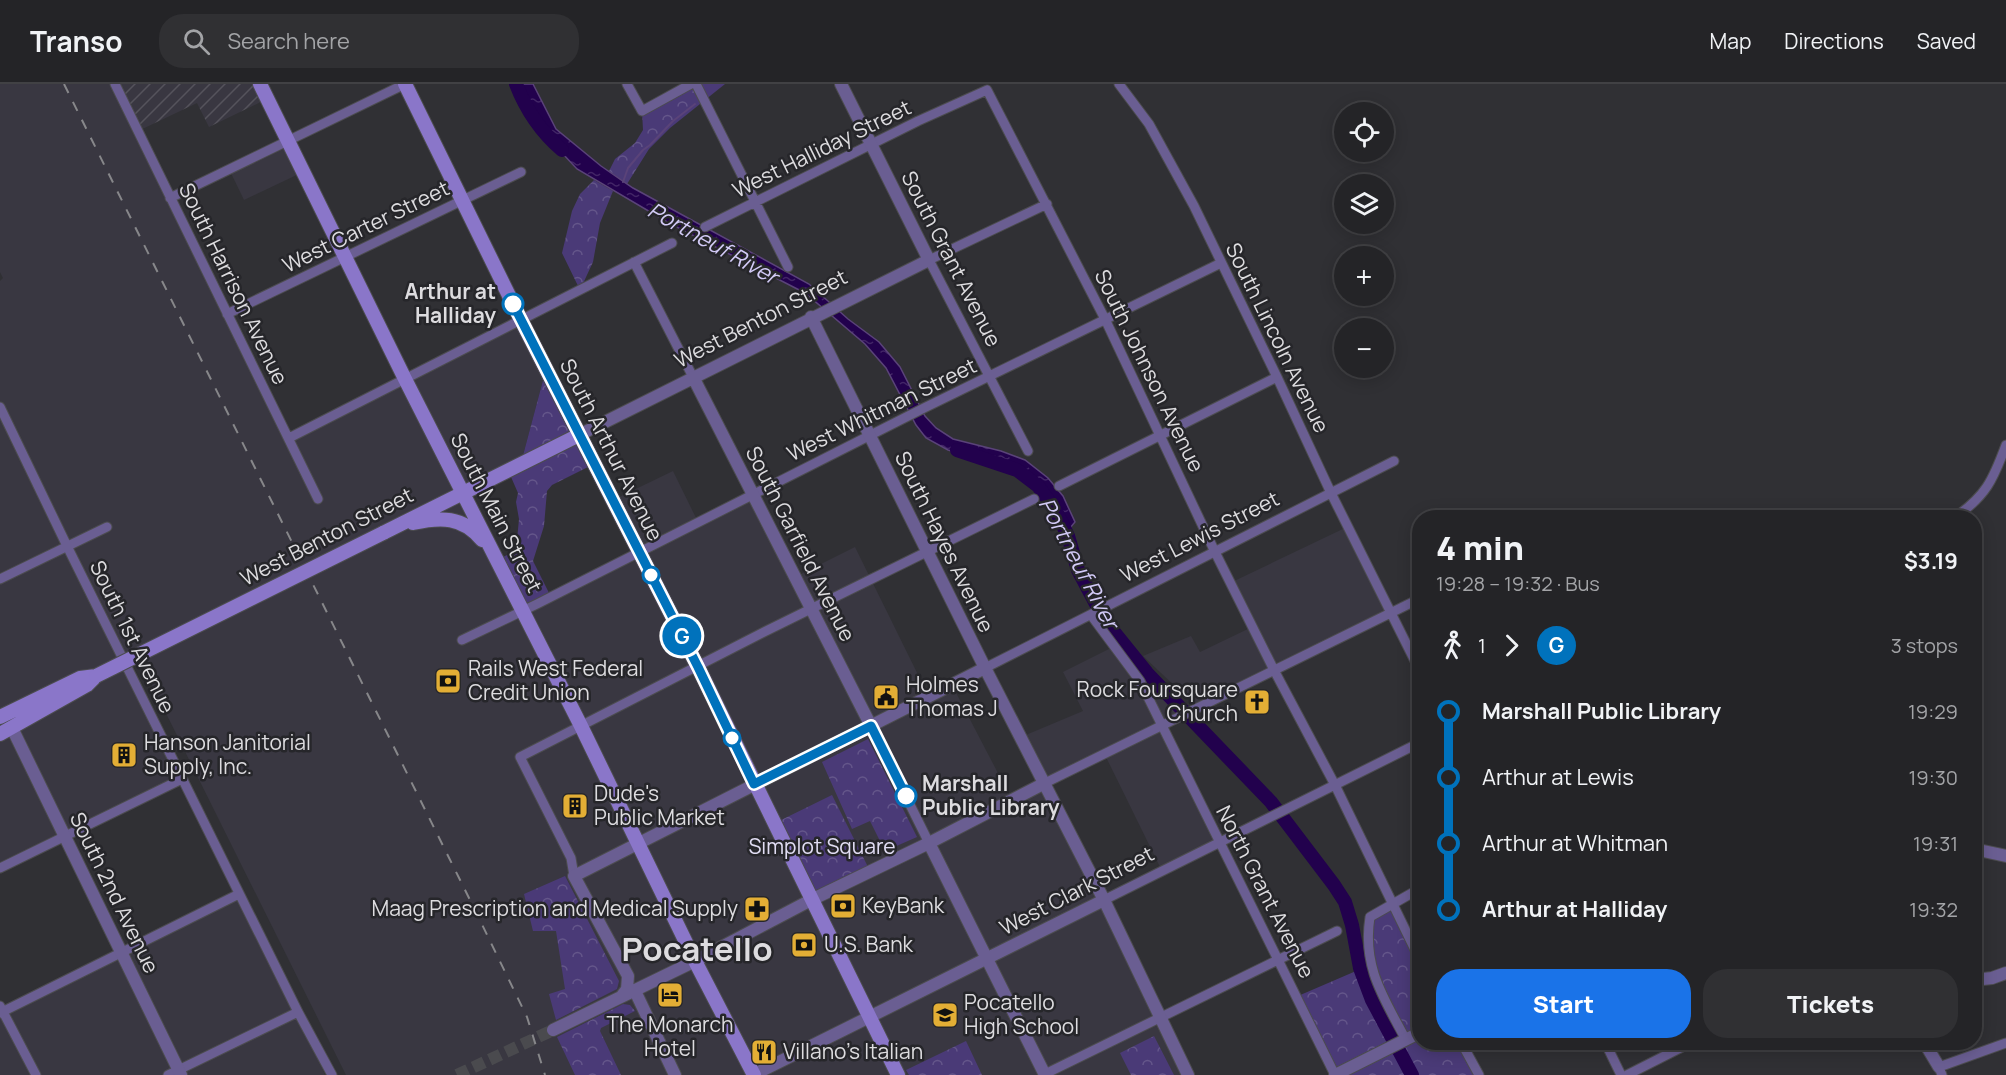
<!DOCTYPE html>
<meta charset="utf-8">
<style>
:root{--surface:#242427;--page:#303033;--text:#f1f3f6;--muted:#a3a4a7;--line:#414144;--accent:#1a73e8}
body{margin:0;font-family:Manrope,sans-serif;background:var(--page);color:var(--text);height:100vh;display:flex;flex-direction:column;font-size:22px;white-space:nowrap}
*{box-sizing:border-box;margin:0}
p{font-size:20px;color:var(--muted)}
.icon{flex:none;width:33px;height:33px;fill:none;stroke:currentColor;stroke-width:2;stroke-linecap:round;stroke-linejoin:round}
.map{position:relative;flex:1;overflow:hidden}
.side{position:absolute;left:1412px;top:426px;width:570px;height:540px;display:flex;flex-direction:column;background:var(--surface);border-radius:24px;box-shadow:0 3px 15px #0003,0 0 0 2px var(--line)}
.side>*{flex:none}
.badge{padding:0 12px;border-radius:20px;font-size:21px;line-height:39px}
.tools{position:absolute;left:1334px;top:18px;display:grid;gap:12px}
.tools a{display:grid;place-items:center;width:60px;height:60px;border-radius:50%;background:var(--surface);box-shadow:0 3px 15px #0003,0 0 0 2px var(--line);font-size:30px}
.map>.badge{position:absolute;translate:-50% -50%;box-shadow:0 0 0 3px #fff}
.legs{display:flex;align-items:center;gap:9px;height:66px;padding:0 24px;font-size:20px}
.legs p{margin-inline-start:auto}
.overview{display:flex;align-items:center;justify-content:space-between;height:102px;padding:0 24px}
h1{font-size:33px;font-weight:800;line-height:45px}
.cta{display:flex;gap:12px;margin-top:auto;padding:12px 24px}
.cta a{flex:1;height:69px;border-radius:24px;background:var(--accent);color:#fff;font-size:24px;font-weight:800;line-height:69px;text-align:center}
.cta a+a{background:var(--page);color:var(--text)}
ul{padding:0 24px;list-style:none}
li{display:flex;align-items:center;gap:21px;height:66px;font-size:22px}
li i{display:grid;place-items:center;width:9px;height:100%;margin:0 8px;background:currentColor}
li i::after{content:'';width:15px;height:15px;margin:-8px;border:4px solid;border-radius:50%;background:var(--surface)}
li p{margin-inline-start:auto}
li:first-child i{background:linear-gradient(#0000 50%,currentColor 0)}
li:last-child i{background:linear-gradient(currentColor 50%,#0000 0)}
header{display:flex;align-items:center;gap:36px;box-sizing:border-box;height:84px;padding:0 30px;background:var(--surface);border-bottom:2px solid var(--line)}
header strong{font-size:28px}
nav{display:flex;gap:33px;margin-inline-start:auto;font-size:21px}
.search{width:420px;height:54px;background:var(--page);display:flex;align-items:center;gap:15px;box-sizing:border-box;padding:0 21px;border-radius:24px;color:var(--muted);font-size:22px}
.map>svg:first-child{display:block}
.built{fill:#393741}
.industrial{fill:url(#industrial-furrows)}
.park{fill:url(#park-crowns)}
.water{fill:url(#water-ripples);stroke:#5a4379;stroke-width:1.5}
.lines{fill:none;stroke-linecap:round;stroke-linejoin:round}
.stream{stroke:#5a4379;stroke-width:2}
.river{stroke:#22014d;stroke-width:14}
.tertiary-tunnel{stroke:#4a4a4e;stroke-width:12;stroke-dasharray:12 6;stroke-linecap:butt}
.minor-casing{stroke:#4c4c4f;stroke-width:11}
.tertiary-casing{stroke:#4c4c4f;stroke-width:14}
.secondary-casing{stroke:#4c4c4f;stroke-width:16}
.minor{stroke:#6a5e92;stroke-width:9}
.tertiary{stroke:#6a5e92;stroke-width:12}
.secondary{stroke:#8a76c9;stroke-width:14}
.rail{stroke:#87878a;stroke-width:2;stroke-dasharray:10 10;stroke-linecap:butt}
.secondary-bridge-casing{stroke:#4c4c4f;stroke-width:16;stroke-linecap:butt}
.secondary-bridge{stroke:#8a76c9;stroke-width:14}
.line-1-casing{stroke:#fff;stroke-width:14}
.line-1{stroke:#0072bc;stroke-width:9}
.stop-1-dot{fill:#fff;stroke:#0072bc;stroke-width:3}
.labels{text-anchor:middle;stroke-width:5;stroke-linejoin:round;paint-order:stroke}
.street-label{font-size:21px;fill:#dddcdf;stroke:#26262a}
.stop-label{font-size:21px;font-weight:bold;fill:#dddcdf;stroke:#26262a;text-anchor:end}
.poi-label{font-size:21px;fill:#dddcdf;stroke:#26262a;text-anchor:start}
.park-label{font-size:21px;fill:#e1ddf3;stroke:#26262a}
.water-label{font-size:22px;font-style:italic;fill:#d2caf6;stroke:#26262a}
.town-label{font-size:33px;font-weight:bold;fill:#dddcdf;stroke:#26262a}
</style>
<header>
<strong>Transo</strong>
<div class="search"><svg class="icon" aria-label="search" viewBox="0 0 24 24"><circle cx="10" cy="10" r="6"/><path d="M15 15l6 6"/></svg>Search here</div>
<nav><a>Map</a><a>Directions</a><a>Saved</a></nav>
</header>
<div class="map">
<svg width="2006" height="991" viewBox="0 0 2006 991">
<defs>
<pattern id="industrial-furrows" width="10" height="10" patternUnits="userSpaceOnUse" patternTransform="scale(1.5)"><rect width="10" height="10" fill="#393741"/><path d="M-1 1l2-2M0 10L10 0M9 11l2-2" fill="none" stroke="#55535c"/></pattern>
<pattern id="park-crowns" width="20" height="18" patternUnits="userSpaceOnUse" patternTransform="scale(1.5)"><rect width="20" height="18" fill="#4a3a77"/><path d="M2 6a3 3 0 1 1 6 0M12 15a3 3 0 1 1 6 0" fill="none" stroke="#64568a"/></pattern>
<pattern id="water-ripples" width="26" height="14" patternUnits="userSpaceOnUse" patternTransform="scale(1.5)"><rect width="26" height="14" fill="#22014d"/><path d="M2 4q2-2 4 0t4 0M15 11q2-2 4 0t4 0" fill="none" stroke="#422566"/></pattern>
</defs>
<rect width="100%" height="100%" fill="#303034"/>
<path class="built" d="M0,0h115l174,354 232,-118 25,49 -25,94 -58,29 60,118 116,-58 -26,-52 60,-29 25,51 55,-28 42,83 60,-30 74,150 23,-12 60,115 33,-17 -24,-46 62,-26 -20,-39 56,-28 60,72 -17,9 58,117 -58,29 -57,-116 -60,29 144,291h-843l-209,-420 -12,6 57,118 -182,88v-133l87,-49 -87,32v-436l3,-3 -3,-6z
M287,56l16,32 -59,28 -15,-31z
M1347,443l44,86 -194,94 -54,-51 48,-20 9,16 52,-25 -22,-44z
M239,810l59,118 27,63h-325v-62z"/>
<path class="industrial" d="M115,0h145l7,15 -58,28 -12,-24 -59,28z"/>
<path class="park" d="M698,0h27l-55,44 -21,21 -22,35 -18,-13 6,-12 20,-16 8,-13 -1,-19z
M594,96l19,11 -13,32 -7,39 -13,28 -18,-37 10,-42 8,-17z
M546,285l48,95 -42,21 -5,6 -3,35 -11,35 18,36 -28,14 -27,-51 20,-9 3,-32 -3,-17 2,-9 -10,-23 13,-7z
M868,655l49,98 -32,14 -15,-30 -18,8 -30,-67z
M832,711l38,76 -59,29 -38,-76z
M565,792l54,105 -2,8 -61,31 -7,-26 16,-5 -9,-58h-23l-9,-37z
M1392,819l27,55v84l42,1 18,32h-144l-37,-79 72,-31v-48z
M623,920l7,1 5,6 -34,17 -1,3 21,44h-46l-18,-38z
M1154,952l20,39h-43l-11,-22z
M966,957l16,34h-73l-3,-5z"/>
<path class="water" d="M517,0h16l23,45 45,37 32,22 176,96 39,35 31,23 21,25 25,49 11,12 17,11 48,12 24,9 23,18 15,18 12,26 -10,12 -15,-40 -27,-26 -29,-12 -32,-2 -14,-4 -22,-12 -10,-13 -30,-57 -21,-24 -60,-51 -136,-70 -92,-54 -29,-31 -28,-44z"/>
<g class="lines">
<path class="stream" d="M623,98l5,-14 15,-18 7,-5 23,-24 22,-17"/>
<path class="river" d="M516,0c10,26 25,48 46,66
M957,366l60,20 21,16 18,25 12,25 10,34 27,51 42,52 124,129 63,83 11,17 7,23 8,43 12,32 40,75"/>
<path class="tertiary-tunnel" d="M457,991l96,-45"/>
<defs>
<path id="minor" d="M115,0l203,415
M627,0l15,27 49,-27
M696,0l92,183
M1119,0l30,40 45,82 83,171 54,116 88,176
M170,114l235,-114
M705,143l213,-106 69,-31 118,229 110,233 59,118 61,115 84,173
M634,178l59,115
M227,230l294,-142
M0,323l67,139 231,466 34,63
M289,354l383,-195
M1028,367l-99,-191 118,-56
M1059,402l218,-109
M1954,434c32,-22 39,-38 52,-73
M0,495l107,-52
M1091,531l49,66 195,394
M462,556l75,-36 387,-196 297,-145
M985,584l409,-207
M871,642l58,117
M1045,699l374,-184
M0,784l182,-89
M574,792l-3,-18 -51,-101 246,-126 268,-132
M1104,816l315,-157
M0,922l36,69
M0,929l239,-119
M1406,956c-22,-42 -44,-73 -36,-123l49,-28
M1461,958l18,33
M1605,958l16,33
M1045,990l292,-143
M168,991l130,-63
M1627,991l65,-33
M1942,991l-3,-8 67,-24"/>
<path id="tertiary" d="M811,233l174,351 119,232 84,175
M693,293l178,349
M579,351l350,-175 -88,-176
M12,644l169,347
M929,759l116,232
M1974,765l32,7
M1974,896l18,-2 14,-5
M635,907l40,84
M621,913l6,-8 1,-13 -54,-100 411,-208
M553,946l142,-69 116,-61 118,-57 116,-60
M1924,958l15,25
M753,991l351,-175
M1335,991l84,-42"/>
<path id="secondary" d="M260,0l145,295 176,347 114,235 59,114
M405,0l116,236 177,347 200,408
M413,439c27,-6 50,-7 69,17
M383,449l196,-98
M0,633l80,-39 16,-2
M0,650l87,-49 9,-9"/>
</defs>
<use href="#minor" class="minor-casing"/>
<use href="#tertiary" class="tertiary-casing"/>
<use href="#secondary" class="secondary-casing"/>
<use href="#minor" class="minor"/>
<use href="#tertiary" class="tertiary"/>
<use href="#secondary" class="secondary"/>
<path class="rail" d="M64,0l409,822 54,111 18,58"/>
<defs>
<path id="secondary-bridge" d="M96,592l287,-143"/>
</defs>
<use href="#secondary-bridge" class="secondary-bridge-casing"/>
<use href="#secondary-bridge" class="secondary-bridge"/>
</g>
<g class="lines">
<defs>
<path id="line-1" d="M513,220l185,363 56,117 117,-58 35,70"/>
</defs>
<use href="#line-1" class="line-1-casing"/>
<use href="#line-1" class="line-1"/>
</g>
<defs>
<symbol id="bank-square" viewBox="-11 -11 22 22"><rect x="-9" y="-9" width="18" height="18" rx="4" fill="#e3ae35" stroke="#26262a"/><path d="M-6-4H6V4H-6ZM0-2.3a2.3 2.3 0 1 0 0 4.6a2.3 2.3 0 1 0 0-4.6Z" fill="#111"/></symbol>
<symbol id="civic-square" viewBox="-11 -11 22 22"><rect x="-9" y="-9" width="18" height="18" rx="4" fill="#e3ae35" stroke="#26262a"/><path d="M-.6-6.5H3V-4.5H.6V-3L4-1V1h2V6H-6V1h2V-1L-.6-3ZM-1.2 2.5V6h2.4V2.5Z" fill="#111"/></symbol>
<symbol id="church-square" viewBox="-11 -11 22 22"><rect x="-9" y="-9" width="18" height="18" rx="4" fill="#e3ae35" stroke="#26262a"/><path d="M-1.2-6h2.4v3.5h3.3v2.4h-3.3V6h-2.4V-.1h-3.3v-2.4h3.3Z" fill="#111"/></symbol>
<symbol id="building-square" viewBox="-11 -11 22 22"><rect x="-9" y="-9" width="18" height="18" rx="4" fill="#e3ae35" stroke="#26262a"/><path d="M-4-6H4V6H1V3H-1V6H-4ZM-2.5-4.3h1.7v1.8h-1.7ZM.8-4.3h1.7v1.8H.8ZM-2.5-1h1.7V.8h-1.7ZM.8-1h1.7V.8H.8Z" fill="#111"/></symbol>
<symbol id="pharmacy-square" viewBox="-11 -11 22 22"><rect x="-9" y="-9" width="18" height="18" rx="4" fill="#e3ae35" stroke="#26262a"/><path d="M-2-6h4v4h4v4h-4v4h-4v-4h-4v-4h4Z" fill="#111"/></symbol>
<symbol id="hotel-square" viewBox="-11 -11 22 22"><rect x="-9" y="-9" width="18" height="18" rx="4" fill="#e3ae35" stroke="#26262a"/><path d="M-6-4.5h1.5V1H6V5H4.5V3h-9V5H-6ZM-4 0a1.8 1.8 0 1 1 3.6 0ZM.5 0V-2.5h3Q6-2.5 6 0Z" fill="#111"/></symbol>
<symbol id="school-square" viewBox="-11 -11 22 22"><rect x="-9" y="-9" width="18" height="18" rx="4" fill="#e3ae35" stroke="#26262a"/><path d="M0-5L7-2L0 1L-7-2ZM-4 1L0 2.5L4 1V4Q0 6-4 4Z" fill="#111"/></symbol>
<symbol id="restaurant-square" viewBox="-11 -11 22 22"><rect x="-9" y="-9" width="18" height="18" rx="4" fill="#e3ae35" stroke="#26262a"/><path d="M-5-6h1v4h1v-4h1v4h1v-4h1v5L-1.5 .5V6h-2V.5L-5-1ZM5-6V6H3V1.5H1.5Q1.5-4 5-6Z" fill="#111"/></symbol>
</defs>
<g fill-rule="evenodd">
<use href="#bank-square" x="433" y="582" width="30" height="30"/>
<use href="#civic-square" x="871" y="598" width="30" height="30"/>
<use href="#church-square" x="1242" y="603" width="30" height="30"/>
<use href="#building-square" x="109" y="656" width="30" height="30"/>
<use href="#building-square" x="560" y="707" width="30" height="30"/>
<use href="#bank-square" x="828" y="807" width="30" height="30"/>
<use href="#pharmacy-square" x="742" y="810" width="30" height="30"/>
<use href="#bank-square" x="789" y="846" width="30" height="30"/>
<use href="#hotel-square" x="655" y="896" width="30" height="30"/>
<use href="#school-square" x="930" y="916" width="30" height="30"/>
<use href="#restaurant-square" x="749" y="953" width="30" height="30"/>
</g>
<g class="stop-1-dot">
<circle cx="513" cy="220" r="10"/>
<circle cx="651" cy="491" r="8"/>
<circle cx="732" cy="654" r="8"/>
<circle cx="906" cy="712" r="10"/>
</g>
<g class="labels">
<g class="street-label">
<text transform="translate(822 65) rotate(-26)" y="7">West Halliday Street</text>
<text transform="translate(366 143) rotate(-26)" y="7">West Carter Street</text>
<text transform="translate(951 175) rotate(63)" y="7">South Grant Avenue</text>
<text transform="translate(233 200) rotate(64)" y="7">South Harrison Avenue</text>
<text transform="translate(761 235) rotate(-27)" y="7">West Benton Street</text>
<text transform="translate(1277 254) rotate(64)" y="7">South Lincoln Avenue</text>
<text transform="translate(1149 287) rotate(64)" y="7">South Johnson Avenue</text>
<text transform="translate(882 326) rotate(-26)" y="7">West Whitman Street</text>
<text transform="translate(611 366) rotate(63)" y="7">South Arthur Avenue</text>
<text transform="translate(496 429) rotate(63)" y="7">South Main Street</text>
<text transform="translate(327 453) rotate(-27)" y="7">West Benton Street</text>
<text transform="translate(1200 453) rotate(-27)" y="7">West Lewis Street</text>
<text transform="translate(944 458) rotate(64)" y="7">South Hayes Avenue</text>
<text transform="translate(800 460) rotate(63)" y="7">South Garfield Avenue</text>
<text transform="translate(132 553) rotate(64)" y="7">South 1st Avenue</text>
<text transform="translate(1077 807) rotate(-27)" y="7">West Clark Street</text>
<text transform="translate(1265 808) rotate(63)" y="7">North Grant Avenue</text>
<text transform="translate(114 809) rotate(64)" y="7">South 2nd Avenue</text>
</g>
<g class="stop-label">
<text x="496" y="215">Arthur at<tspan x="496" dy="24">Halliday</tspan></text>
<text x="922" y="707" text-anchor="start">Marshall<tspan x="922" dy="24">Public Library</tspan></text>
</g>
<g class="poi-label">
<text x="468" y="592">Rails West Federal<tspan x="468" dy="24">Credit Union</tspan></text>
<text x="906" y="608">Holmes<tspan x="906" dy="24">Thomas J</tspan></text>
<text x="1238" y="613" text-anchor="end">Rock Foursquare<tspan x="1238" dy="24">Church</tspan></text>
<text x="144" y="666">Hanson Janitorial<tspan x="144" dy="24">Supply, Inc.</tspan></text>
<text x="594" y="717">Dude's<tspan x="594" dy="24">Public Market</tspan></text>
<text x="862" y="829">KeyBank</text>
<text x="738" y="832" text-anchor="end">Maag Prescription and Medical Supply</text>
<text x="824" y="868">U.S. Bank</text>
<text x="964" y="926">Pocatello<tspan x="964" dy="24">High School</tspan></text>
<text x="670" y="948" text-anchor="middle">The Monarch<tspan x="670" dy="24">Hotel</tspan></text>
<text x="783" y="975">Villano's Italian</text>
</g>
<g class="park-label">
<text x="822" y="770">Simplot Square</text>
</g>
<g class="water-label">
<text transform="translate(713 159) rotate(29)" y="8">Portneuf River</text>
<text transform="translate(1079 479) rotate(62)" y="8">Portneuf River</text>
</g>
<g class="town-label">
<text x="697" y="877">Pocatello</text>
</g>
</g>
</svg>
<div class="tools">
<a><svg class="icon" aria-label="locate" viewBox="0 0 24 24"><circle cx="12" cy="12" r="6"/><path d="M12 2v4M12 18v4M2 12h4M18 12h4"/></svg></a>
<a><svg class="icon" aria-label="layers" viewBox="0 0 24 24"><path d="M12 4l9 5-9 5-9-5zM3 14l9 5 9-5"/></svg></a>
<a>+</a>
<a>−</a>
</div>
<b class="badge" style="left:682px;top:552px;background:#0072bc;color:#fff">G</b>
<section class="side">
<div class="overview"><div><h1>4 min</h1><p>19:28 – 19:32 · Bus</p></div><b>$3.19</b></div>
<div class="legs"><svg class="icon" aria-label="walk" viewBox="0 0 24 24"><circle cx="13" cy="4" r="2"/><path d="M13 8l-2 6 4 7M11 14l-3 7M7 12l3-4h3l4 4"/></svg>1<svg class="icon" aria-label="forward" viewBox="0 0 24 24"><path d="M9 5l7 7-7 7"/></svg><b class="badge" style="background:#0072bc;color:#fff">G</b><p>3 stops</p></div>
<ul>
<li><i style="color:#0072bc"></i><b>Marshall Public Library</b><p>19:29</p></li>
<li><i style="color:#0072bc"></i><span>Arthur at Lewis</span><p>19:30</p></li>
<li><i style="color:#0072bc"></i><span>Arthur at Whitman</span><p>19:31</p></li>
<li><i style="color:#0072bc"></i><b>Arthur at Halliday</b><p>19:32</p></li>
</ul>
<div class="cta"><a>Start</a><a>Tickets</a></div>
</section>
</div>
